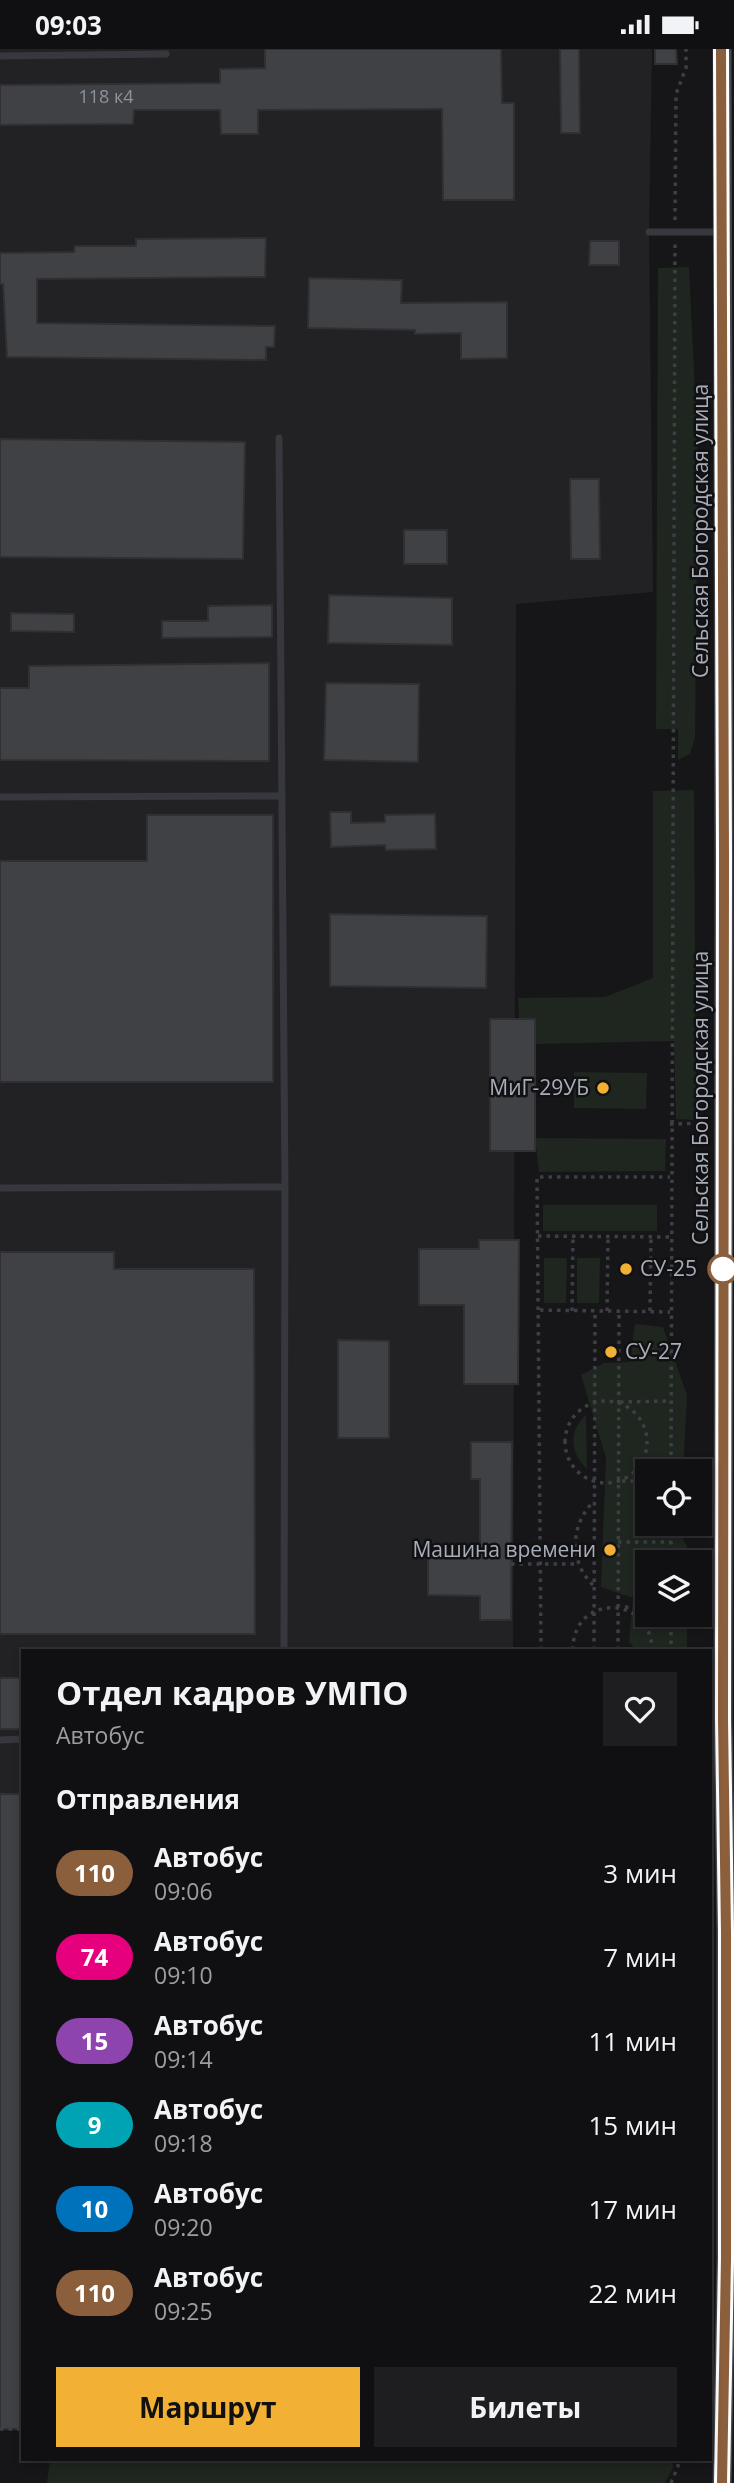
<!DOCTYPE html>
<html lang="ru">
<meta charset="utf-8">
<style>
:root{--surface:#101012;--page:#1e1e20;--text:#f1f3f6;--muted:#9c9d9f;--line:#303032;--accent:#f2b134}
body{margin:0;font-family:"Open Sans",sans-serif;background:var(--page);color:var(--text);height:100vh;display:flex;flex-direction:column;font-size:26px;white-space:nowrap}
*{box-sizing:border-box;margin:0}
p{font-size:23px;color:var(--muted)}
.icon{flex:none;width:38px;height:38px;fill:none;stroke:currentColor;stroke-width:2;stroke-linecap:round;stroke-linejoin:round}
.map{position:relative;flex:1;overflow:hidden}
.side{position:absolute;left:21px;top:1600px;width:691px;height:812px;display:flex;flex-direction:column;background:var(--surface);border-radius:0px;box-shadow:0 4px 10px #0003,0 0 0 2px var(--line)}
.side>*{flex:none}
.badge{padding:0 14px;border-radius:23px;font-size:24px;line-height:46px}
.buttons{position:absolute;left:635px;top:1410px;display:grid;gap:14px}
.buttons a{display:grid;place-items:center;width:77px;height:77px;border-radius:0px;background:var(--surface);box-shadow:0 4px 10px #0003,0 0 0 2px var(--line);font-size:35px}
.map>.badge{position:absolute;translate:-50% -50%;box-shadow:0 0 0 4px #fff}
h2{padding:0 35px;font-size:26px;line-height:63px}
.round{display:grid;place-items:center;flex:none;width:74px;height:74px;border-radius:0px;background:var(--page)}
.summary{display:flex;align-items:center;justify-content:space-between;height:119px;padding:0 35px}
h1{font-size:33px;font-weight:700;line-height:52px}
.button{display:flex;gap:14px;margin-top:auto;padding:14px 35px}
.button a{flex:1;height:80px;border-radius:0px;background:var(--accent);color:#111;font-size:28px;font-weight:700;line-height:80px;text-align:center}
.button a+a{background:var(--page);color:var(--text)}
ul{padding:0;list-style:none}
li{display:flex;align-items:center;gap:21px;height:84px;padding:0 35px}
li div{flex:1}
li b{display:block;font-size:26px}
li em{font-style:normal}
li .badge{min-width:77px;font-weight:700;text-align:center}
.status{display:flex;justify-content:space-between;align-items:center;height:49px;padding:0 35px;background:var(--surface);direction:ltr}
.status svg{height:19px;fill:currentColor}
.map>svg:first-child{display:block}
.built{fill:#222225}
.green{fill:#1e261f}
.building{fill:#404145;stroke:#303034;stroke-width:2}
.lines{fill:none;stroke-linecap:round;stroke-linejoin:round}
.path{stroke:#3d3f44;stroke-width:3.5;stroke-dasharray:3.5 5;stroke-linecap:butt}
.lane{stroke:#37383d;stroke-width:7}
.secondary{stroke:#45474d;stroke-width:19}
.line-casing{stroke:#fff;stroke-width:16}
.line{stroke:#8b5e3c;stroke-width:10}
.poi-dot{fill:#f2b134;stroke:#111113;stroke-width:2.5}
.stop-dot{fill:#fff;stroke:#8b5e3c;stroke-width:3.5}
.labels{text-anchor:middle;stroke-width:5;stroke-linejoin:round;paint-order:stroke}
.number-label{font-size:18px;fill:#8e929b}
.street-label{font-size:21px;fill:#a8adb8;stroke:#111113}
.poi-label{font-size:21px;fill:#a8adb8;stroke:#111113;text-anchor:end}
</style>
<div class="status"><b>09:03</b><svg viewBox="0 0 49 12"><path d="M0 12V9h3v3zM5 12V6h3v6zM10 12V3h3v9zM15 12V0h3v12zM26 1h20v11H26zM47 4h2v5h-2z"/></svg></div>
<div class="map">
<svg width="734" height="2434" viewBox="0 0 734 2434">
<rect width="100%" height="100%" fill="#161618"/>
<path class="built" d="M0,0h652l-3,183 4,360 -137,12 -3,1046h-490v756h-23z"/>
<path class="green" d="M689,218l9,188 -3,283 -5,16 -12,6v-31h-22l2,-461z
M694,741l2,330 -20,-1 -2,-78 -139,3v-24l-16,-1 -1,-21 87,-1 48,-19v-187z
M574,1023l73,1 -1,36 -72,-1z
M535,1089l131,1 -1,32 -126,1z
M543,1156h114v26h-114z
M544,1209h23l-1,45h-22z
M577,1209h23l-1,45h-22z
M635,1275l28,3 24,68 -4,77h-35v52h40l-5,15 4,7v17h-39v52h39v35h-51l-7,-8 4,-44 -32,-11 5,-129 -25,-83 23,-12 26,-1z
M586,1366l1,54c-17,-16 -19,-38 -1,-54z
M50,2410h623v9l-8,15h-618z"/>
<path class="building" d="M265,0h236l1,54h12v97h-71l-1,-91 -184,1v24h-37l-1,-24h-86l-1,14 -133,1v-40l220,-2v-14l45,-1z
M560,0h19l1,84h-19z
M655,0h21l1,15h-22z
M266,189l-1,39 -228,2v44l238,3 -1,21h-8v13l-259,-3 -4,-73h-3v-31l74,-1 1,-6h61v-7z
M590,192h29v24h-30z
M309,229l93,2 -1,23 106,-1v56l-46,1v-26l-46,1v-4l-107,-2z
M0,390l245,3 -2,117 -243,-2z
M570,430h29l1,80h-29z
M404,481h43v34h-43z
M329,546l123,3v47l-124,-2z
M272,556v32l-110,1v-17h46v-15z
M11,564l63,1v18l-63,-1z
M269,614v98l-269,-1v-72h29v-22z
M326,634l93,1 -1,78 -94,-2z
M330,763h21v11l34,-1v-7l50,-1 1,35 -50,1 -1,-5 -54,2z
M147,766h126v267h-273v-221h147z
M330,865l157,2 -1,72 -156,-2z
M490,970h45v132h-45z
M479,1191h40l-1,144h-54v-79h-45v-56h60z
M0,1203h114v17h140l1,365h-255z
M338,1291l51,1v97h-51z
M471,1393h41l-1,178h-31v-24l-52,-1v-42h52v-74h-9z
M0,1629h23v51h-23z
M0,1745h23v635h-23z"/>
<g class="lines">
<path class="path" d="M675,171l1,-126 10,-26v-19
M670,1075l37,-1
M538,1187l132,1
M540,1261l130,2
M572,1262l1,-75
M607,1262l1,-75
M650,1262l1,-74
M565 1393a41 41 0 1 1 82 0a41 41 0 1 1-82 0Z
M620,1353l51,-1
M671,1423l4,-1230
M622,1432h26
M671,1475v39
M618,1493h53
M511,1515h66
M593,1536c-24,-23 -23,-60 1,-84
M625,1558l23,1
M671,1566v35
M541,1601l-4,-473h133
M573,1601c-1,-56 78,-57 79,0
M594,1601l1,-339
M618,1601l1,-339
M0,2380h23
M671,2434l7,-17v-7"/>
<path class="lane" d="M0,7l166,-2
M649,183h73
M279,389l6,749 -1,463
M0,748l282,-1
M0,1139l285,-1
M0,1691l23,-1"/>
<path class="secondary" d="M722,0l2,828 -1,842 3,213v327l-4,224"/>
</g>
<g class="lines">
<defs>
<path id="line" d="M721,0l3,805 -1,865 3,213v327l-4,224"/>
</defs>
<use href="#line" class="line-casing"/>
<use href="#line" class="line"/>
</g>
<g class="poi-dot">
<circle cx="603" cy="1039" r="7"/>
<circle cx="626" cy="1220" r="7"/>
<circle cx="611" cy="1303" r="7"/>
<circle cx="610" cy="1501" r="7"/>
</g>
<circle class="stop-dot" cx="723" cy="1220" r="14"/>
<g class="labels">
<g class="number-label">
<text x="106" y="54">118 к4</text>
</g>
<g class="street-label">
<text transform="translate(701 482) rotate(-90)" y="7">Сельская Богородская улица</text>
<text transform="translate(701 1049) rotate(-90)" y="7">Сельская Богородская улица</text>
</g>
<g class="poi-label">
<text x="589" y="1046">МиГ-29УБ</text>
<text x="640" y="1227" text-anchor="start">СУ-25</text>
<text x="625" y="1310" text-anchor="start">СУ-27</text>
<text x="596" y="1508">Машина времени</text>
</g>
</g>
</svg>
<div class="buttons">
<a><svg class="icon" aria-label="locate" viewBox="0 0 24 24"><circle cx="12" cy="12" r="6"/><path d="M12 2v4M12 18v4M2 12h4M18 12h4"/></svg></a>
<a><svg class="icon" aria-label="layers" viewBox="0 0 24 24"><path d="M12 4l9 5-9 5-9-5zM3 14l9 5 9-5"/></svg></a>
</div>
<section class="side">
<div class="summary"><div><h1>Отдел кадров УМПО</h1><p>Автобус</p></div><a class="round"><svg class="icon" aria-label="heart" viewBox="0 0 24 24"><path d="M12 20l-8-8c-3-5 5-10 8-4 3-6 11-1 8 4z"/></svg></a></div>
<h2>Отправления</h2>
<ul>
<li><span class="badge" style="background:#8b5e3c;color:#fff">110</span><div><b>Автобус</b><p>09:06</p></div><em>3 мин</em></li>
<li><span class="badge" style="background:#e6007e;color:#fff">74</span><div><b>Автобус</b><p>09:10</p></div><em>7 мин</em></li>
<li><span class="badge" style="background:#8e44ad;color:#fff">15</span><div><b>Автобус</b><p>09:14</p></div><em>11 мин</em></li>
<li><span class="badge" style="background:#00a3b4;color:#fff">9</span><div><b>Автобус</b><p>09:18</p></div><em>15 мин</em></li>
<li><span class="badge" style="background:#0072bc;color:#fff">10</span><div><b>Автобус</b><p>09:20</p></div><em>17 мин</em></li>
<li><span class="badge" style="background:#8b5e3c;color:#fff">110</span><div><b>Автобус</b><p>09:25</p></div><em>22 мин</em></li>
</ul>
<div class="button"><a>Маршрут</a><a>Билеты</a></div>
</section>
</div>
